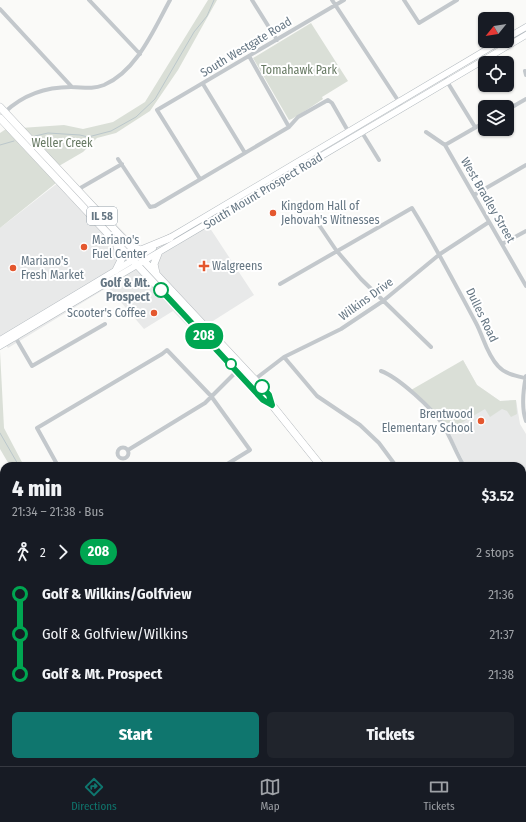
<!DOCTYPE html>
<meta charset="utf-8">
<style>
:root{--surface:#171b24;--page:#20242c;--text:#f1f3f6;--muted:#9ea1a6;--line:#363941;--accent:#0f766e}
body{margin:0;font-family:"Fira Sans Condensed",sans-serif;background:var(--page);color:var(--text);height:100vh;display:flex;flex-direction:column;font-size:15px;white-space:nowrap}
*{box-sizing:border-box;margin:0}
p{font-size:13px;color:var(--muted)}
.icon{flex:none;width:22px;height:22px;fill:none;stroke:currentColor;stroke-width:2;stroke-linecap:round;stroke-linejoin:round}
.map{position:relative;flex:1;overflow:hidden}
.drawer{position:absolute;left:0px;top:462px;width:526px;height:304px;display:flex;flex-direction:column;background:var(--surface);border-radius:12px 12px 0 0;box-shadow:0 1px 3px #0004}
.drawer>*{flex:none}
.badge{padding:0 8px;border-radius:13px;font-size:14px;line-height:26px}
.needle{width:26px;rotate:240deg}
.fabs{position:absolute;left:478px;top:12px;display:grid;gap:8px}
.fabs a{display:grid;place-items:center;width:36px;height:36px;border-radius:6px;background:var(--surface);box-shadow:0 1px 3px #0004;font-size:20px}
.map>.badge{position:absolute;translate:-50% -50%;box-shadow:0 0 0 2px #fff}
.legs{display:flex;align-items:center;gap:6px;height:44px;padding:0 12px;font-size:13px}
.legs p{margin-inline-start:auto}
.headline{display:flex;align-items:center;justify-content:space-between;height:68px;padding:0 12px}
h1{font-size:22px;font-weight:800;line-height:30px}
.button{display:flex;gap:8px;margin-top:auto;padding:8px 12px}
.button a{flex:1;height:46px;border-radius:6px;background:var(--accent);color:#fff;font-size:16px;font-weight:800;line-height:46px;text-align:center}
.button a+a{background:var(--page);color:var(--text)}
ul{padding:0 12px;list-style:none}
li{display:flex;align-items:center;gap:14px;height:40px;font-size:15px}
li i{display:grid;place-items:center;width:6px;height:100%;margin:0 5px;background:currentColor}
li i::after{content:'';width:10px;height:10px;margin:-5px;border:3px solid;border-radius:50%;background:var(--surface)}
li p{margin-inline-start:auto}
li:first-child i{background:linear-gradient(#0000 50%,currentColor 0)}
li:last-child i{background:linear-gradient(currentColor 50%,#0000 0)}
.menu{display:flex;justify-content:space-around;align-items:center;height:56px;border-top:1px solid var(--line);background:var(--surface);font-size:11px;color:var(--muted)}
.menu a{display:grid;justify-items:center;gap:2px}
.menu .active{color:var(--accent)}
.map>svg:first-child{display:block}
.built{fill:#e8e9e9}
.green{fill:#dadfd7}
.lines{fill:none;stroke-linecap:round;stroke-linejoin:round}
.stream{stroke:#bbc7cb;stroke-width:1}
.secondary-casing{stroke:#b3babf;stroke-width:7}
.primary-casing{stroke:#b5babe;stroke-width:8}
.street{stroke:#c3c8cc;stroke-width:4}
.secondary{stroke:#fff;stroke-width:6}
.primary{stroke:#fff;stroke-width:7}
.line-1-casing{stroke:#fff;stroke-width:9}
.line-1{stroke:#00a651;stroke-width:6}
.poi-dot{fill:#e4572e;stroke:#fff;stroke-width:1.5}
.stop-1-dot{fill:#fff;stroke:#00a651;stroke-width:2}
.labels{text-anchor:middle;stroke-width:4;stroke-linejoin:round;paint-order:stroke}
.shield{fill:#fff;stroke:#939fa8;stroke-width:1}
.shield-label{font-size:11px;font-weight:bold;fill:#657683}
.street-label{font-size:12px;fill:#657683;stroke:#fff}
.park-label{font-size:12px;fill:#687a64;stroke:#fff}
.poi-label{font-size:12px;fill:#657683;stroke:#fff;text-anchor:start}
.stop-label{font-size:12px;font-weight:bold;fill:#657683;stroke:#fff;text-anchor:end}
</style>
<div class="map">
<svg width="526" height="766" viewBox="0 0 526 766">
<rect width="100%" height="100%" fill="#fafaf8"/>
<path class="built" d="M68,175l70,72h6l58,-31 52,79 -60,38 -21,-22 -29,18 -36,-42 -100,61 -8,-10v-110z
M463,360l14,25 23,16 16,-1 4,24 6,10v47l-4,2v-17h-56l-19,-37z"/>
<path class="green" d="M208,0h9l-39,70 -28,41 -34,22 -19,5 -14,14 -24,14 -22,-23 -18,1 37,39 -56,45v-95l6,-4 58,-4 19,4 30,-7 32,-20z
M311,23l37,58 -26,16 1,2c-6,4 -31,21 -34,21l-36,-62z
M0,351l4,77 20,38h-14l-10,-17z
M463,360l14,25 23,16 16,-1 1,14 -6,3 -4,-6 -5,-2 -12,8 -5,-8 -34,20h-4l-36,-39z"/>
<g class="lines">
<path class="stream" d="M35,136l13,-3 32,2 8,2 23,-6 25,-14 19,-18 39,-67 13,-16 7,-16
M0,145l14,-4
M0,433l19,33
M174,762v4"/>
<defs>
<path id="secondary" d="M507,38l19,-11
M166,240l335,-199
M0,340l153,-92
M0,346l526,-311"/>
<path id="primary" d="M0,107l269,288 3,10 49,61
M0,118l263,282 9,5
M132,248l9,2 29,-12
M116,270l6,-12 -5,-11
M156,273l-2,-9 4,-10
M509,762l3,4"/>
</defs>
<use href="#secondary" class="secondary-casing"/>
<use href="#primary" class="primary-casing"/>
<path class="street" d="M89,0l51,54
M252,0l25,40
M332,0l71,108
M404,0l15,23 38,-23
M0,9l72,78
M249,56l40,71
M525,71l1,4
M443,75l32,52
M203,84l42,69
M507,110l19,-11
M5,112c18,-17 41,-25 66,-25 12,0 20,3 33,-2 33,-14 50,-56 66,-85
M358,126l21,34
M426,132l19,13 81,141
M445,145l40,-23
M118,159l32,48 5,-1 134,-79 9,-10 30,-17 4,3 20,35
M200,179l-43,-69 187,-110
M77,190l45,-26
M474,195l52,-30
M315,219l21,31 25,29 70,68
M502,244l24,-13
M280,284l132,-76c23,37 43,76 64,115 7,13 11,32 22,43 7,8 18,10 27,12
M14,335l18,31 73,-42
M284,357l33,39 43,29 19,18 17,23
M381,371c17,6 52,38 62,54 8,13 13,28 21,41
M526,376c-3,15 -5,31 0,45
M254,380l30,-23 57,-28 42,-28 57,-47 49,-32
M117.5 453a5.5 5.5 0 1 1 11 0a5.5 5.5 0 1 1-11 0Z
M128,450l77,-47 32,-32
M58,466l-21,-38 125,-74 5,-4 44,46 39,54 -26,16
M522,488l4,-1
M0,500l4,-3
M522,555l4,-2
M0,567l4,-3
M522,616l4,-2
M0,633l4,-2
M522,698l4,7
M0,706l4,-3
M189,762l2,4
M322,762l3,4
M22,766l7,-4
M133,766v-4
M267,766l6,-4
M438,766l7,-4"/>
<use href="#secondary" class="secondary"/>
<use href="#primary" class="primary"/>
</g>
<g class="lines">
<defs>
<path id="line-1" d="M161,290l102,110 9,5 -3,-10 -7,-8"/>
</defs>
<use href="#line-1" class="line-1-casing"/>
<use href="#line-1" class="line-1"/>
</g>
<g class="poi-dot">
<circle cx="273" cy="213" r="4"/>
<circle cx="84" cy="247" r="4"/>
<path d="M202 260h4v4h4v4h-4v4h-4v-4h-4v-4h4z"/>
<circle cx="13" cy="268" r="4"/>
<circle cx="154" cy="313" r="4"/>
<circle cx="481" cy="421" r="4"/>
</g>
<g class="stop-1-dot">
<circle cx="161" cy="290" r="7"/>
<circle cx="231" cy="364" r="5"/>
<circle cx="262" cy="387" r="7"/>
</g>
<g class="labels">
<rect class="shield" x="87" y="207" width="30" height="18" rx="3"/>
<g class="shield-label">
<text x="102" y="220">IL 58</text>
</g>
<g class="street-label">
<text transform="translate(246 47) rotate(-31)" y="4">South Westgate Road</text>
<text transform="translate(263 191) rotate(-31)" y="4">South Mount Prospect Road</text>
<text transform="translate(488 200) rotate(60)" y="4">West Bradley Street</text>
<text transform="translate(366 299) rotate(-36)" y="4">Wilkins Drive</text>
<text transform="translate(482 315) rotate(64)" y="4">Dulles Road</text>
</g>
<g class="park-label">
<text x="299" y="74">Tomahawk Park</text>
<text x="62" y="147">Weller Creek</text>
</g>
<g class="poi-label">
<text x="281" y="210">Kingdom Hall of<tspan x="281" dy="14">Jehovah's Witnesses</tspan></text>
<text x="92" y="244">Mariano's<tspan x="92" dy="14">Fuel Center</tspan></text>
<text x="21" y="265">Mariano's<tspan x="21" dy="14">Fresh Market</tspan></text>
<text x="212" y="270">Walgreens</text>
<text x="146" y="317" text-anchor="end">Scooter's Coffee</text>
<text x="473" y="418" text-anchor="end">Brentwood<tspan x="473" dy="14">Elementary School</tspan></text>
</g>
<g class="stop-label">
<text x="150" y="287">Golf &amp; Mt.<tspan x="150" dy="14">Prospect</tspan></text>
</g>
</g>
</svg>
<div class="fabs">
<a><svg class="needle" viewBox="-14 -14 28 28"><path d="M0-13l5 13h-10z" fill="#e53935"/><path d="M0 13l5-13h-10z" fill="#9ea1a6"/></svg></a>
<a><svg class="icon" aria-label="locate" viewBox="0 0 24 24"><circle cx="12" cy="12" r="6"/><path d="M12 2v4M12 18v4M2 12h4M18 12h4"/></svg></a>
<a><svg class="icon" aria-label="layers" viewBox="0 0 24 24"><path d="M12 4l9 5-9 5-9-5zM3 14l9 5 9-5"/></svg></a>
</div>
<b class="badge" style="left:204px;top:336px;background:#00a651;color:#fff">208</b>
<section class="drawer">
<div class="headline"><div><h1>4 min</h1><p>21:34 – 21:38 · Bus</p></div><b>$3.52</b></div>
<div class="legs"><svg class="icon" aria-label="walk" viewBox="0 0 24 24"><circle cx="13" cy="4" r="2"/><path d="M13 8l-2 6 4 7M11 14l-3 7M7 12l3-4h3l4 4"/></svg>2<svg class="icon" aria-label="forward" viewBox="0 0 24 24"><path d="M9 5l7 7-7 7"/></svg><b class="badge" style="background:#00a651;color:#fff">208</b><p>2 stops</p></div>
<ul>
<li><i style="color:#00a651"></i><b>Golf &amp; Wilkins/Golfview</b><p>21:36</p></li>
<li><i style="color:#00a651"></i><span>Golf &amp; Golfview/Wilkins</span><p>21:37</p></li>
<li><i style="color:#00a651"></i><b>Golf &amp; Mt. Prospect</b><p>21:38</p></li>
</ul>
<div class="button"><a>Start</a><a>Tickets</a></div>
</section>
</div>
<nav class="menu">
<a class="active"><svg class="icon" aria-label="directions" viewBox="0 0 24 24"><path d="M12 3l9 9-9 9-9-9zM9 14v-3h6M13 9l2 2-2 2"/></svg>Directions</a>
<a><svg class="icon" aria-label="map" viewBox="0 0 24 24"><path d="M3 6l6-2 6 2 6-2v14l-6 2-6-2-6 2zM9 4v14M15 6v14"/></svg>Map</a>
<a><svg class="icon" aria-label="tickets" viewBox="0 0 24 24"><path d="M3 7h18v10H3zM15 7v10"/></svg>Tickets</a>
</nav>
